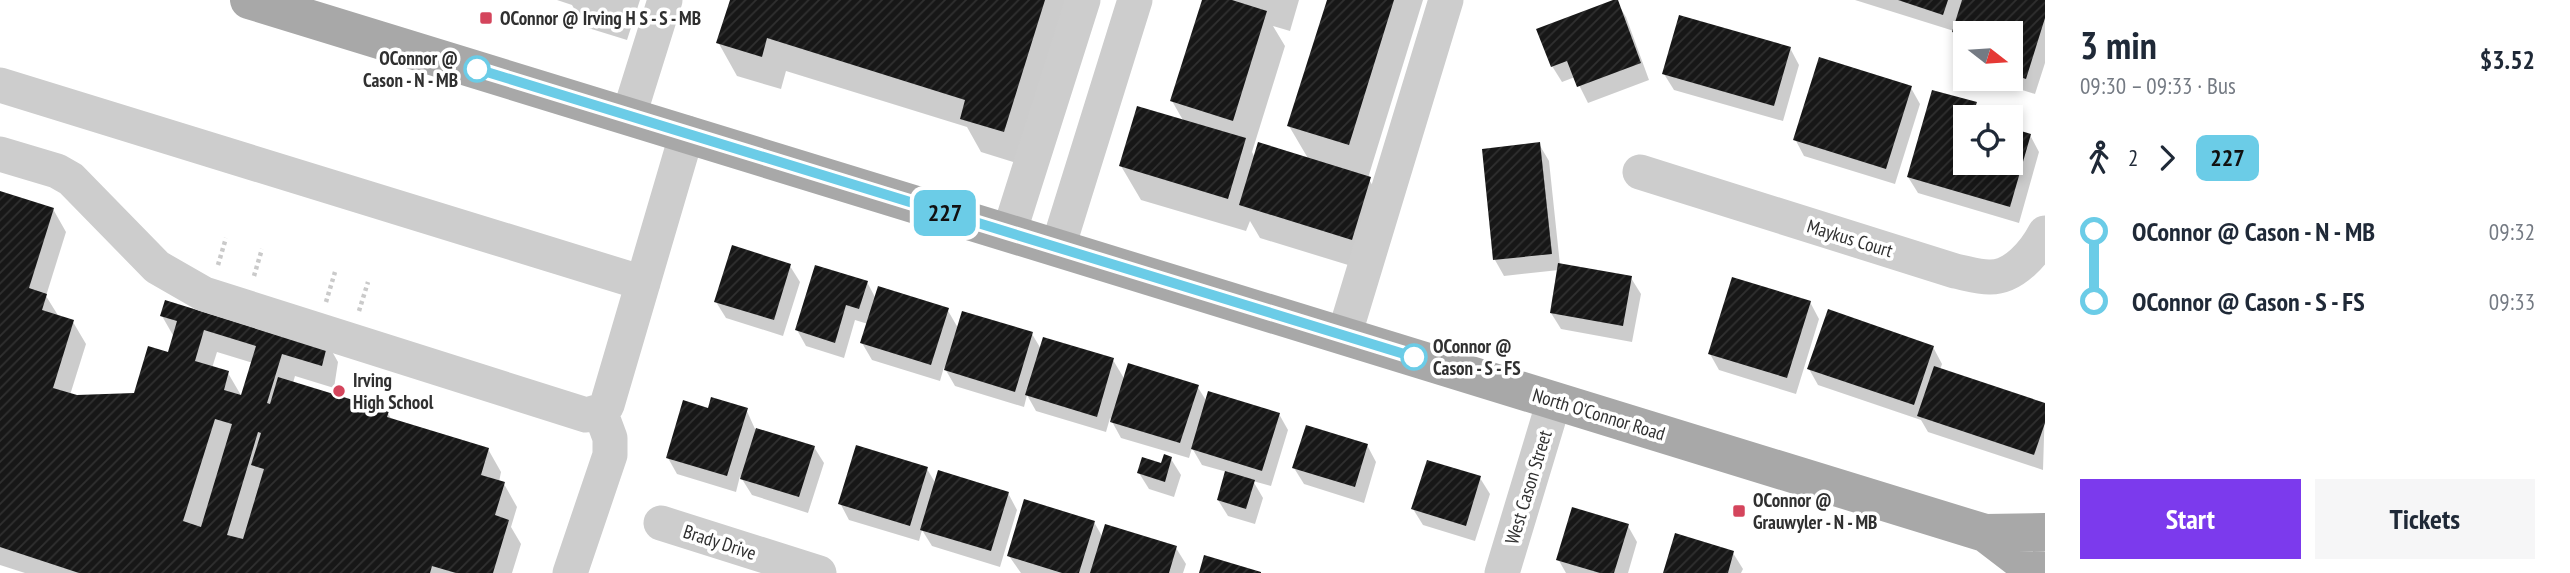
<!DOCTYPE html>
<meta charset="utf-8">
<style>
:root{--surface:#fff;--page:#f6f6f7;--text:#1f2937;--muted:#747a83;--accent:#7c3aed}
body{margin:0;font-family:"PT Sans Narrow",sans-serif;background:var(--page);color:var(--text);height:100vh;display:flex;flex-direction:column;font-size:26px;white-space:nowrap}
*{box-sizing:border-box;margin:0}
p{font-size:23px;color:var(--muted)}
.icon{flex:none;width:38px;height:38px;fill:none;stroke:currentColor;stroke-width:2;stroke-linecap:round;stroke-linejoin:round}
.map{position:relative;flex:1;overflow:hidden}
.details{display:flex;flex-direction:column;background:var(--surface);width:525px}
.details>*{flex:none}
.badge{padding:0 14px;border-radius:10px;font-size:24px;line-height:46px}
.needle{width:46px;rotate:107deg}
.fabs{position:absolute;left:1953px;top:21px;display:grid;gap:14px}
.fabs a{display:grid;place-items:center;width:70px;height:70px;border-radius:0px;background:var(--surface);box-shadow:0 4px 10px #0003;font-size:35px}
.map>.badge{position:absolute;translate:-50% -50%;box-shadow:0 0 0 4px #fff}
.legs{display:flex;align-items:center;gap:10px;height:77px;padding:0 35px;font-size:23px}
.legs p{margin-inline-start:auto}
.headline{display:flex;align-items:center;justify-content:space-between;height:119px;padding:0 35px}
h1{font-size:38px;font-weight:600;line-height:52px}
.primary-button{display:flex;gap:14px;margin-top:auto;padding:14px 35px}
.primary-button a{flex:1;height:80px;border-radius:0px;background:var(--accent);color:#fff;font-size:28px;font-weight:600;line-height:80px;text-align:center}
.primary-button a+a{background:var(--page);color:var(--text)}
ul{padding:0 35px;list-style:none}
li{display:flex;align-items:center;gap:24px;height:70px;font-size:26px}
li i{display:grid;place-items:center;width:10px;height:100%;margin:0 9px;background:currentColor}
li i::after{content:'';width:18px;height:18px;margin:-9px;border:5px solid;border-radius:50%;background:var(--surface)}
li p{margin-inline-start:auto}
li:first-child i{background:linear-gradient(#0000 50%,currentColor 0)}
li:last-child i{background:linear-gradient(currentColor 50%,#0000 0)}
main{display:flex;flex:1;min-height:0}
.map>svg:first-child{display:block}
.shadow{fill:#0003;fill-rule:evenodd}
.building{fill:url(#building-hatch);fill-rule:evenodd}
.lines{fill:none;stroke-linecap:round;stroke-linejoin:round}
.path{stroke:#cacaca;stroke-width:4.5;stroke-dasharray:3.5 3.5;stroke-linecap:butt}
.minor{stroke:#cdcdcd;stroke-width:35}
.major{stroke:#a8a8a8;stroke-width:38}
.line-1-casing{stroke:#fff;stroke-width:16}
.line-1{stroke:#6bcce7;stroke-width:10}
.poi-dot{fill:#d4455c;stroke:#fff;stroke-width:2.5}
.stop-1-dot{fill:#fff;stroke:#6bcce7;stroke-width:3.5}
.labels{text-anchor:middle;stroke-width:7;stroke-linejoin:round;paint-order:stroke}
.poi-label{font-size:19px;font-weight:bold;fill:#303030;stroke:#fff;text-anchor:start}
.stop-label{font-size:19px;font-weight:bold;fill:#303030;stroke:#fff;text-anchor:end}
.street-label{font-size:19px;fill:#303030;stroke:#fff}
</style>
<main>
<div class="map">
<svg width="2045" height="573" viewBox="0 0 2045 573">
<defs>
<pattern id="building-hatch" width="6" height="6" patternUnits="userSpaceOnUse" patternTransform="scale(1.75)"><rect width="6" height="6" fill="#171717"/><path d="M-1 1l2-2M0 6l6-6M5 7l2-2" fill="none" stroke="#303030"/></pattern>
</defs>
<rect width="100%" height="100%" fill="#fff"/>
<path class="shadow" d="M557,0h83l-13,40 -42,-13 -13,-22z
M731,0h343l-51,165 -42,-13 -14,-25 -181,-56 -5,18 -44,-13 -19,-34z
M1204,0h95l-9,31 -17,-5 12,20 -33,106 3,6 54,2 -20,-34 39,-126h95l-55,178 21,34 -18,60 -111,-34 -10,-17 -4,10 -105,-31 -20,-34 63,-44 -12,-21z
M1855,0h190v63l-10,31 -38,-12 -2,-3h16v-46h-46v16l-11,-18z
M1616,1l10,16 23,63 -61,23 -13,-26 -13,5 -10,-16z
M1790,48l9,17 -16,56 -109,-31 -10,-16z
M1911,88l9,16 -25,80 -91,-28 -9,-17z
M1975,104l8,13h-18v46h46v-33l19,5 9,17 -20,71 -101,-30 -10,-16z
M1539,144l10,17 11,104 71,13 10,16 -9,48 -71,-13 -10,-16 8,-43 -55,6 -9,-16z
M0,193l53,16 13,23 -20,64 13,21 14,5 13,22 -16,51h65l34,-41 5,-17 -12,-21 120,22 43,1 13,23 -4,26 -39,-12 -2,7 94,29 5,8 96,29 13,23 -2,10 5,2 13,23 -6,20 10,17 -9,29h-487l-25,-8zM217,352l36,11 -11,34 -14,-24 -16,-5z
M790,266l10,16 -17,54 -57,-18 -10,-16z
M867,282l9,17 71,10 11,19 74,6 9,15 72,11 12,20 72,6 10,16 72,12 9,16 -17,56 -18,-5 10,17 -8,26 -27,-8 -10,-16 9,-28 -25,-7 -10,-17 -3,10 -68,-20 -11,-20 -4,14 -70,-21 -9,-16 -3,12 -69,-21 -11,-19 -4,14 -68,-21 -10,-17 6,-19 -13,-4 -11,38 -38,-12 -9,-16z
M1810,302l9,17 -23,75 -77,-24 -9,-16z
M1933,347l9,17 -2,6 105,35 -2,65 -115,-38 -7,-12 -103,-35 -9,-16z
M746,409l9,20 59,18 10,16 -16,50 -56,-18 -12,-19 -4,16 -59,-18 -9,-16z
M1367,445l9,17 -12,41 -60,-19 -10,-16z
M1171,459l10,16 -7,22 -25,-8 -10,-16 23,-8z
M927,469l9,15 72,9 9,17 -17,57 -68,-21 -10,-16 -3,11 -70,-21 -9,-17z
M1480,478l10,16 -15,47 -52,-16 -10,-16z
M1094,522l9,16 73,10 10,16 -3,9h-162l-12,-17z
M1628,526l9,16 -9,31h-62l-8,-14z
M1733,553l10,16 -2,4h-76z"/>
<path class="building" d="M730,0h315l-41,132 -44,-13 5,-19 -198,-62 -5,19 -46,-14z
M1202,0h30l35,11 -34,110 -63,-20z
M1327,0h67l-45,145 -62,-19z
M1613,0h5l23,63 -64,24 -10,-26 -16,6 -15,-38z
M1898,0h50l-5,15z
M1962,0h83v18l-19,61 -15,-5v-41h-46v3l-13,-4z
M1679,15l112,32 -17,59 -112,-32z
M1819,57l93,29 -26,83 -93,-29z
M1932,90l45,12 -5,15h-7v46h46v-35l20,6 -21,73 -103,-30z
M1137,106l109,32 -18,61 -109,-33z
M1258,142l113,35 -19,63 -113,-35z
M1540,142l12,112 -59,6 -11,-111z
M0,191l54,17 -25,80 18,6 -5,16 32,10 -21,68 24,7 57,-2 14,-47 20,6 9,-31 -17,-5 5,-16 161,50 -4,16 -40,-12 -15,49 3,1 8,-27 111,34 -2,6 102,31 -8,27 24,7 -10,33 14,5 -16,53h-37l-24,-7 -2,7h-351l-79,-26zM204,330l52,16 -15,49 -17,-5 5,-19 -34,-10zM215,419l17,5 -31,103 -18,-6zM258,432l3,1 -10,32 13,4 -21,70 -16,-4z
M732,245l59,19 -17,56 -60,-18z
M1558,263l74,13 -9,50 -73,-13z
M815,265l53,16 -9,28 -13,-4 -11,38 -40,-13z
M1732,277l79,24 -24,77 -79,-24z
M878,286l71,22 -18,57 -71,-22z
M1828,309l106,37 -20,59 -107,-36z
M962,311l71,21 -18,60 -71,-22z
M1043,337l71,21 -17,59 -72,-22z
M1128,363l71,22 -19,58 -70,-21z
M1934,366l111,37v20l-11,32 -117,-39z
M1208,391l72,22 -18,58 -71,-22z
M711,397l37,11 -21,68 -61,-18 17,-58 25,8z
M1306,425l62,19 -13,43 -63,-19z
M756,428l59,18 -16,51 -59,-18z
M856,445l72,22 -18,59 -72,-22z
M1164,454l8,3 -7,25 -28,-9 5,-16 19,6z
M1427,460l54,16 -15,50 -55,-17z
M938,470l71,22 -18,59 -71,-21z
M1225,471l30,9 -9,29 -29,-9z
M1024,499l71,22 -16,52h-17l-55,-17z
M1572,507l57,17 -15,49h-14l-44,-13z
M1105,524l72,22 -8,27h-79z
M1675,533l59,18 -6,22h-65z
M1204,555l57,17v1h-62z"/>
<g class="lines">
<path class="path" d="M218,265l8,-27
M254,276l8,-27
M326,302l9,-30
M359,311l9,-29"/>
<path class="minor" d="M0,85l643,198
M629,115l36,-115
M0,154l57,17 14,8 86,88 47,27 382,121 14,-4 7,-6 80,-272
M1640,172l315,99c11,2 23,6 34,6 25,1 46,-25 56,-44
M1009,233l74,-233
M1058,247l77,-247
M1344,336l102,-336
M661,523l158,50
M570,573l40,-118v-17l-10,-27
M1502,573l52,-172"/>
<path class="major" d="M249,0l1736,533 42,32 18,7
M1985,533l60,-1"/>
</g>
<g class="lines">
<defs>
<path id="line-1" d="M477,69l937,288"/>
</defs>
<use href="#line-1" class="line-1-casing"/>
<use href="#line-1" class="line-1"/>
</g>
<g class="poi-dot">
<rect x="479" y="11" width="14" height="14" rx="3.5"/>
<circle cx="339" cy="391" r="7"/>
<rect x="1732" y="504" width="14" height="14" rx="3.5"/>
</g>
<g class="stop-1-dot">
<circle cx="477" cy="69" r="12"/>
<circle cx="1414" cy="357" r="12"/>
</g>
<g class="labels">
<g class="poi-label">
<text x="500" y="25">OConnor @ Irving H S - S - MB</text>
<text x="353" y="387">Irving<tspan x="353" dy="22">High School</tspan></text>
<text x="1753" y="507">OConnor @<tspan x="1753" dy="22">Grauwyler - N - MB</tspan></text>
</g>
<g class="stop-label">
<text x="458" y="65">OConnor @<tspan x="458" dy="22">Cason - N - MB</tspan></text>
<text x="1433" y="353" text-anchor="start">OConnor @<tspan x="1433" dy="22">Cason - S - FS</tspan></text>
</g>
<g class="street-label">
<text transform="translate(1850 238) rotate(17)" y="7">Maykus Court</text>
<text transform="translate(1599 414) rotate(17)" y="7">North O'Connor Road</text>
<text transform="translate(1528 487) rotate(-73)" y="7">West Cason Street</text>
<text transform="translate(720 542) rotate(18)" y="7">Brady Drive</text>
</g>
</g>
</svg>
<div class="fabs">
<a><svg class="needle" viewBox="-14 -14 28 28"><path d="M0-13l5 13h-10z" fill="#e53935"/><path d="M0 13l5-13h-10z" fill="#747a83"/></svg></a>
<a><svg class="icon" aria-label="locate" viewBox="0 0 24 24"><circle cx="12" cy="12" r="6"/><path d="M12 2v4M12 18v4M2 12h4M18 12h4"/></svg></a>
</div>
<b class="badge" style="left:945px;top:213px;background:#6bcce7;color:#111">227</b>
</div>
<section class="details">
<div class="headline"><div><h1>3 min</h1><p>09:30 – 09:33 · Bus</p></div><b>$3.52</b></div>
<div class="legs"><svg class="icon" aria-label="walk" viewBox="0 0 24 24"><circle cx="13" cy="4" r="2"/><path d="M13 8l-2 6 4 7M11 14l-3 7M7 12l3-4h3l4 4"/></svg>2<svg class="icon" aria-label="forward" viewBox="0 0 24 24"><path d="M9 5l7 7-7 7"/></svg><b class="badge" style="background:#6bcce7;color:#111">227</b></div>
<ul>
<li><i style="color:#6bcce7"></i><b>OConnor @ Cason - N - MB</b><p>09:32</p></li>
<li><i style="color:#6bcce7"></i><b>OConnor @ Cason - S - FS</b><p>09:33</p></li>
</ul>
<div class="primary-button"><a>Start</a><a>Tickets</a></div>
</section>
</main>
